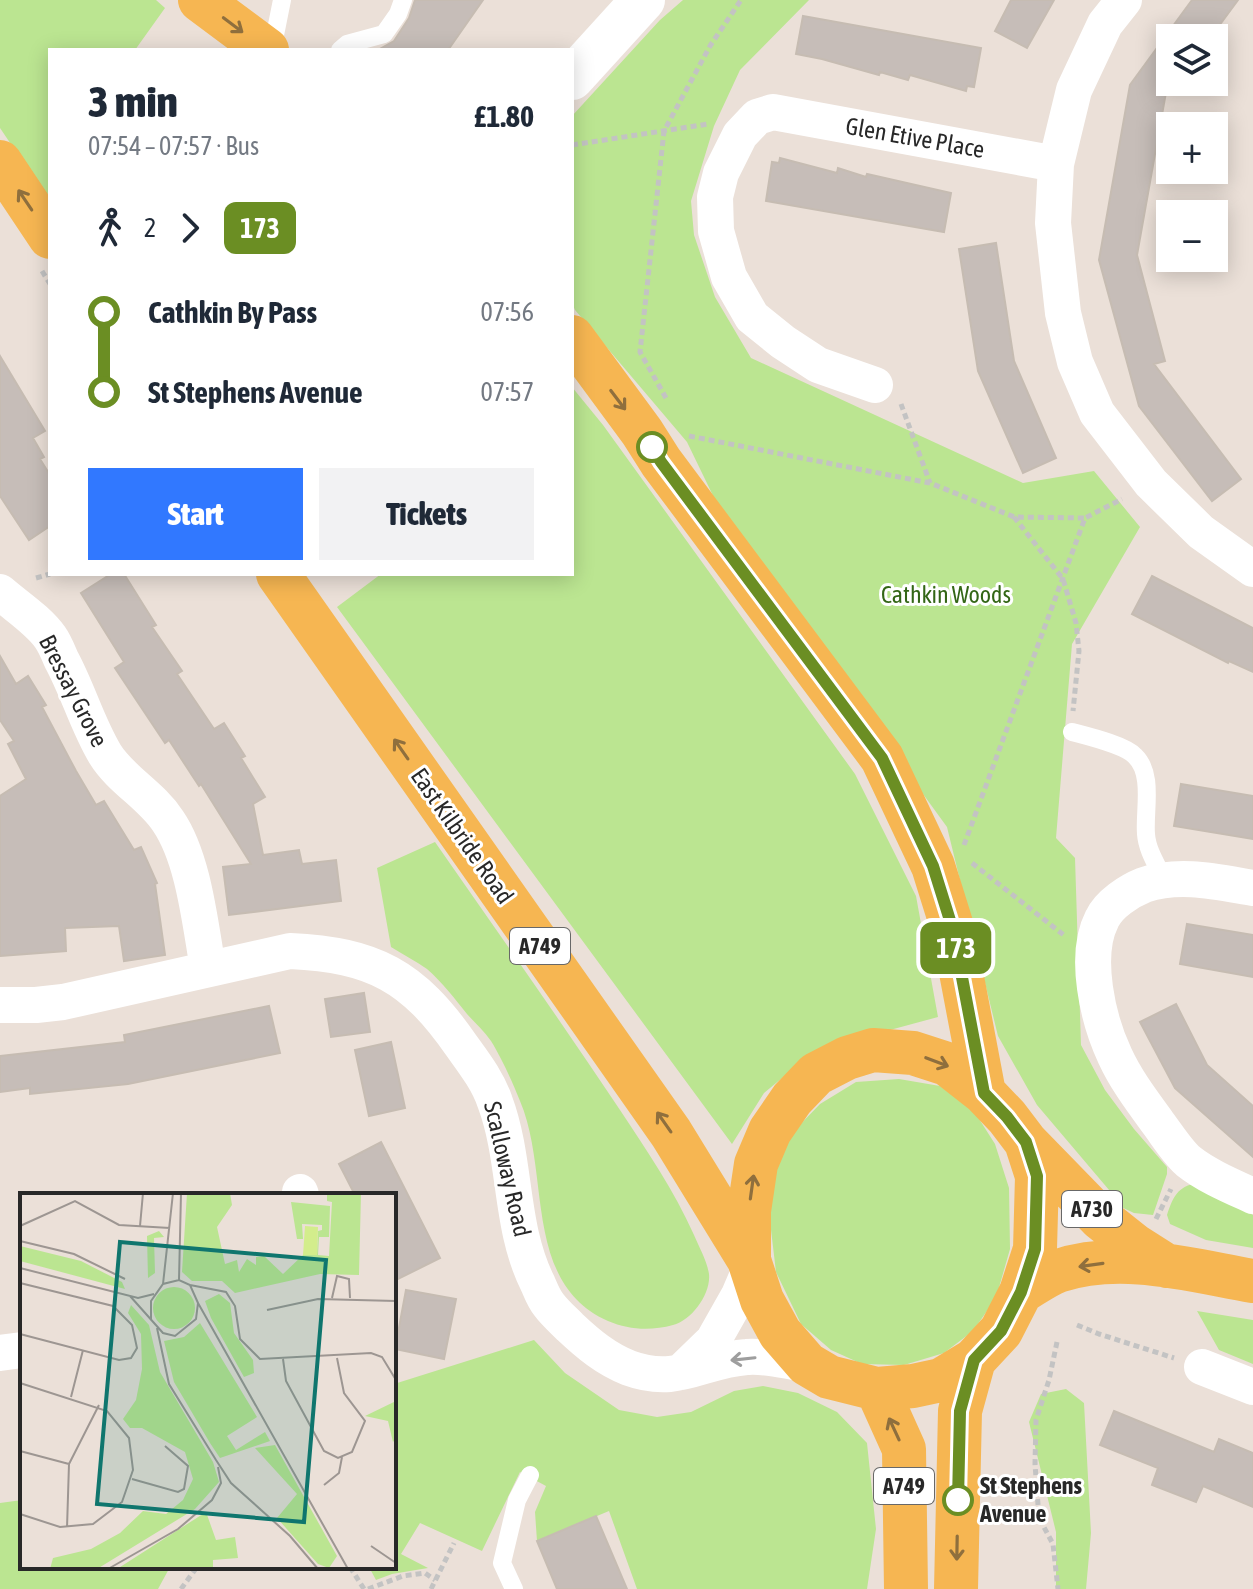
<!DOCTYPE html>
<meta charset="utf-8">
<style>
:root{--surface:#fff;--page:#f2f2f3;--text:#1f2937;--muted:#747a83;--accent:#3178ff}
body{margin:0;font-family:"Asap Condensed",sans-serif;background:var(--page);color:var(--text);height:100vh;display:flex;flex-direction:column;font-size:30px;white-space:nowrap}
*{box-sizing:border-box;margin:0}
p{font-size:26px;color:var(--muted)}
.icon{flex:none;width:44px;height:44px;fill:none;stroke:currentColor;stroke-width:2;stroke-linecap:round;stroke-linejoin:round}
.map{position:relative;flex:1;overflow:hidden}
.details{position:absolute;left:48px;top:48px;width:526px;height:528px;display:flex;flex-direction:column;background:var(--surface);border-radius:0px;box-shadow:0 4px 20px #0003}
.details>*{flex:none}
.badge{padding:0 16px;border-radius:12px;font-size:28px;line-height:52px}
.controls{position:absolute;left:1156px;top:24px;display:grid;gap:16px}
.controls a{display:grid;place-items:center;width:72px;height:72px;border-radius:0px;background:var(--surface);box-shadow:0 4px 20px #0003;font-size:40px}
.map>.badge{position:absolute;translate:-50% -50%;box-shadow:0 0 0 4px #fff}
.legs{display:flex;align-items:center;gap:12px;height:88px;padding:0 40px;font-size:26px}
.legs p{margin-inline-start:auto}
.head{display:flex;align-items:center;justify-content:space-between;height:136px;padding:0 40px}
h1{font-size:44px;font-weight:800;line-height:60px}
.primary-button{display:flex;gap:16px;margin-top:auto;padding:16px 40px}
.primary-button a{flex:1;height:92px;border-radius:0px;background:var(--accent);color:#fff;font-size:32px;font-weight:800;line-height:92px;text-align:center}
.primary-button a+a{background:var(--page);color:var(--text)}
ul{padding:0 40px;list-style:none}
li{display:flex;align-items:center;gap:28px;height:80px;font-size:30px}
li i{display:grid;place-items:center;width:12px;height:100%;margin:0 10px;background:currentColor}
li i::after{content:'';width:20px;height:20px;margin:-10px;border:6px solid;border-radius:50%;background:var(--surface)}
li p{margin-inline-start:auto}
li:first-child i{background:linear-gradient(#0000 50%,currentColor 0)}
li:last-child i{background:linear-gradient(currentColor 50%,#0000 0)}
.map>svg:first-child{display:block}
.green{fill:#bbe591}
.building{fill:#c6bdb8;stroke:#c6bcb2;stroke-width:2}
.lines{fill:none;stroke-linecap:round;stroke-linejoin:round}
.path{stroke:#c3c3c3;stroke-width:5;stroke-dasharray:6 4;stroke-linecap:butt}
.service{stroke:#fff;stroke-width:18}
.minor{stroke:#fff;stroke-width:36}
.secondary{stroke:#fff;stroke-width:44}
.primary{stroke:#f6b652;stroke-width:44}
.oneway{stroke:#8f6f3d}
.oneway2{stroke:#9e9e9e}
.line-1-casing{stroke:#fff;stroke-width:18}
.line-1{stroke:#6b8e23;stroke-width:12}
.stop-1-dot{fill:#fff;stroke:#6b8e23;stroke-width:4}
.labels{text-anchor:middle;stroke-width:6;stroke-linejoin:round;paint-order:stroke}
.shield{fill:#fff;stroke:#686868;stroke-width:2}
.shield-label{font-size:22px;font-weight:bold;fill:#282828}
.street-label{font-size:24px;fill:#282828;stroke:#fff}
.park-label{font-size:24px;fill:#336616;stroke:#fff}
.stop-label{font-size:24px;font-weight:bold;fill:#282828;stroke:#fff;text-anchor:start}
.inset-road{fill:none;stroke:#9d9692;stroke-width:2}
.view{fill:#0f766e;fill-opacity:0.15;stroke:#0f766e;stroke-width:4}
.inset-edge{fill:none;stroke:#282828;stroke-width:4}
</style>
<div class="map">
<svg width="1253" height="1589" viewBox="0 0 1253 1589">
<rect width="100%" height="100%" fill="#ebe0d8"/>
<path class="green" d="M0,0h156l9,8 -30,42h-85v152l-50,-74z
M683,0h126l-69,70 -26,56 -23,75 3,34 21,62 36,61 272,125 71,-12 46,56 -68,117 -16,194 19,20 6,187 24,45 29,39 33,38v7l-14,41 -19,-2 -15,-7 -4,-9 -78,-92 -39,-69 -51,-209 -136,-187 -77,-101 -47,-97 -112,-132 -3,-7v-187l88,-96z
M572,387l31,38 252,349 61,122 22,121 -122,33 -52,43 -32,51 -395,-537 44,-33h191z
M435,842c62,89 125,178 185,268 27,41 54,80 74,125 5,12 13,26 15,39 2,20 -17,46 -36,51 -22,6 -44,5 -65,-4 -86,-38 -57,-148 -88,-220 -7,-18 -19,-44 -29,-60 -7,-10 -16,-18 -24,-27 -12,-15 -25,-32 -40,-45 -11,-8 -25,-15 -36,-22l-14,-79z
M899,1079l41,7 34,25 21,33 14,44 1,61 -14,49 -23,33 -29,22 -40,12 -42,-1 -31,-14 -30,-26 -25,-52 -7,-59 5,-41 17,-38 29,-30 36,-22z
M1193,1184l60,31v33l-47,-8 -36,-16 -3,-9c5,-15 9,-27 26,-31z
M1197,1311l56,9v44l-34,-14z
M534,1340l31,33 54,37 38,7 34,-5 43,-21 29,-5 35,7 39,19 30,31 9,86 -9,60h-230l-28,-78 -72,30 -2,-29 11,-26 -26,-14 -38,79 -62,-28 -19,31 27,14 -36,6 -16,6 -7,-13h25v-183z
M1066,1389l18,14 7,130 -5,56h-30v-57l-27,-110 12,-28z
M22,1500v67h148l-12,22h-158v-86z"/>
<path class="building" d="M415,0h68l-35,50h-70l16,-9 15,-23z
M1011,0h43l-27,48 -32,-17z
M1192,0h46l-28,38h-40v44l-2,-1 -31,174 28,106 -11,3 87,115 -29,22 -73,-95 -40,-146 31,-175z
M803,16l178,32 -7,39 -7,-1 -1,5 -56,-16 -2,5 -28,-8 -1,3 -57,-16 -26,-5z
M780,158l57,15 1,-5 28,9 1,-3 84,19 -7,39 -178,-31 6,-39 7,1z
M996,243l18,118 42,97 -33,15 -45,-102 -19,-122z
M0,356l45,75 -12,7 11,19 -4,2 10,16v51l-21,14 -29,-44z
M111,574h13l32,51 -4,2 30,44 -5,3 37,55 10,-6 21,33 -4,2 24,39 -12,7 10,51 36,-5 3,14 34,-4 5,41 -112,14 -6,-48 28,-3 -50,-80 -2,2 -30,-46 -4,3 -50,-75 9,-6 -43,-69z
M1152,576l101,52v44l-24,-11 -1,2 -96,-49z
M0,656l16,28 12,-8 18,29 -4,2 34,64 20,34 8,-4 30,49 7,-3 16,36 -2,1 10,71 -41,6 -5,-35 -54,2 1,23 -66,5v-160l26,-17 -18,-35 6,-3 -14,-21z
M1181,784l72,12v43l-79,-13z
M1187,924l66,11v42l-73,-13z
M364,993l6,39 -39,5 -6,-38z
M1176,1004l31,61 46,41v51l-78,-69 -35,-66z
M269,1006l11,47 -152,31 -98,10v-6l-30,4v-36l125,-14 -1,-7z
M391,1042l14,66 -36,8 -14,-66z
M381,1142l59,116 -46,23v-86h-39l-16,-31z
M406,1290l50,9 -12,60 -49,-10z
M1114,1411l100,41 5,-13 34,14v54l-50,-21 -7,16 -44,-17 6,-17 -58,-23z
M596,1516l31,73h-70l-20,-48z"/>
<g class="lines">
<path class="path" d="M572,145l136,-21
M42,271l8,13
M666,398l-26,-46 24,-221 46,-85 31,-46
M901,404l29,79
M689,436l241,47 84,34 71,1
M1014,517l49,62 13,44 3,28 -6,60
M36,578l14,-4
M964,845l121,-327 37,-19
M972,863l93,73
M1156,1219l15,-30
M1077,1325l22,9 75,24
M1057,1342l-8,38 -13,40 -1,44 4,54 14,26 5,45
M350,1567l14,22
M181,1589l16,-22
M368,1589l35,-13 22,-3 10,7
M431,1589l23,-46"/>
<path class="service" d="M272,50l10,-50
M340,50l7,-6 37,-10 14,-20 5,-14
M1072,732c15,4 53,13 63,24 19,18 9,55 11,78 1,16 11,31 18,46
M514,1589l-12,-26 15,-63 13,-25"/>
<path class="minor" d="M1124,0l-19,24 -31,66 -18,74 -3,59 10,90 12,49 22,51 54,70 50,49 52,37
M875,385l-57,-20 -35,-23 -31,-25 -23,-40 -13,-46 -1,-34 6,-24 19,-38 17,-18 16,-5 283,52
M0,592c16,14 38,28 50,45 5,7 8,15 11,22 17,31 26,65 44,95 16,26 46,41 63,67 26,38 32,103 40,147
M1253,888c-36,-6 -73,-15 -109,-3 -15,6 -35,19 -42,34 -19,37 -4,101 13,137 11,24 27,45 43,67 9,12 19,28 30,38 19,15 43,25 65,35
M0,1005h36l27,-3 227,-51c84,4 123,25 171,94 13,18 27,36 34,57 22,59 14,125 43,182 3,7 6,15 11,21 6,8 14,15 21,22 18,17 36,32 59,41 49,18 73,-8 118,-11 18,-2 42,5 60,7
M300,1192l1,3
M0,1353l22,-3
M1202,1367l51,20
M681,1372l32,-31 26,-46 12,-28"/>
<path class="secondary" d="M572,78l71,-78"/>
<path class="primary" d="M200,0l67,50
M0,162l50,75
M572,337l70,95 19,30 221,296 51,108 20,64 31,163
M278,574l393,559 78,127
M1026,1142l11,34 -2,73 -14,43 -20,39 -27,29 -33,20 -28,6 -36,3 -48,-12 -22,-13 -27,-31 -18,-33 -13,-40v-49l7,-47 14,-33 22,-32 24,-25 31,-16 26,-8 40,3 34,11 37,29 23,24 19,25 74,76 34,27 33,21
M1021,1292c12,-7 24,-16 37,-21 63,-21 132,-1 195,10
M877,1389l27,60 2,140
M956,1589l4,-178 14,-51"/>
</g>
<defs><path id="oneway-shaft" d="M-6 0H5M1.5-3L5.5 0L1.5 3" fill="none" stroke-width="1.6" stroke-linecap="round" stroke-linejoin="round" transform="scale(2)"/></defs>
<g class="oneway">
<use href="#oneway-shaft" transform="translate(233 25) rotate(37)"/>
<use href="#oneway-shaft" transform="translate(25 200) rotate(-124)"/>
<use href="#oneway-shaft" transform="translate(618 400) rotate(53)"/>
<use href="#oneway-shaft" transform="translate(401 749) rotate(-125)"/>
<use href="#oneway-shaft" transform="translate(937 1062) rotate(21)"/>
<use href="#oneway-shaft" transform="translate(664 1122) rotate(-125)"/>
<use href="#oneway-shaft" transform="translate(752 1187) rotate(-82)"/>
<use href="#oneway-shaft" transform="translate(1091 1265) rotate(172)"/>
<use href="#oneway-shaft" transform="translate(894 1429) rotate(-115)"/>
<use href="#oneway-shaft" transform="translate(957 1548) rotate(91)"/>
</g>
<use class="oneway2" href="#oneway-shaft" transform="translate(743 1359) rotate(174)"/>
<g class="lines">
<defs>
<path id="line-1" d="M652,447l9,15 221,296 51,108 20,64 31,163 23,24 19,25 11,34 -2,73 -14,43 -20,39 -27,29 -14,51 -2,89"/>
</defs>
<use href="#line-1" class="line-1-casing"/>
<use href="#line-1" class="line-1"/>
</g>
<g class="stop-1-dot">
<circle cx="652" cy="447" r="14"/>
<circle cx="958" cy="1500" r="14"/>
</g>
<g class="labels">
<g class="shield">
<rect x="510" y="928" width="60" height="36" rx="6"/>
<rect x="1062" y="1191" width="60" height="36" rx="6"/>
<rect x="874" y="1468" width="60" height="36" rx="6"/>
</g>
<g class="shield-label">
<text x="540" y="954">A749</text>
<text x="1092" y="1217">A730</text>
<text x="904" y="1494">A749</text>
</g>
<g class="street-label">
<text transform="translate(915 138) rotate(10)" y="8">Glen Etive Place</text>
<text transform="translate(73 691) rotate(63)" y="8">Bressay Grove</text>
<text transform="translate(462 836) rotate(55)" y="8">East Kilbride Road</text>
<text transform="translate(507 1169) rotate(77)" y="8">Scalloway Road</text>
</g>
<g class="park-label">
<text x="946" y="603">Cathkin Woods</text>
</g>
<g class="stop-label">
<text x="980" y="1494">St Stephens<tspan x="980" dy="28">Avenue</tspan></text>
</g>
</g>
<g transform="translate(20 1193)">
<rect width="376" height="376" fill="#ebe0d8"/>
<path d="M167,0h43l2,12 -15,22 8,37 12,-4 2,12 8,-13 9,6v-8l8,-1 19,18 20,-19h14l1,-24 4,-1v-5l-20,-1 1,15h-6l-6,-37 39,4 -1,31h-10l-1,18 11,1 3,-54 -5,-1v-8h34l-2,82 -39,-1 -85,19 -13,-12h-30l-10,-9zM139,38l5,6 -10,1 1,35 -7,5 -1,-42zM0,53l61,15 41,21 3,7 -105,-28zM133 115a21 21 0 1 1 42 0a21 21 0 1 1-42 0ZM199,101l11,9 4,30 19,27 1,13 -10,4 -33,-59 -6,-17zM111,112l18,20 11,47 53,90 6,20 -24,27 -98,60h-47l3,-11 38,-9 29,-16 23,-22 23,3 17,-14 10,-21 -8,-27 -43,-24h-12l-7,-9 13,-19 6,-31 -1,-35 -13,-21zM180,130l57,94 -30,19 9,14 29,-18 5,9 -50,17 -10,-15 -36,-61 -10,-41 20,-4zM376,208v37l-3,4 -5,-21 -23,-5zM255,252l62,111 -8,12 -11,-4 -41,-46 20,-24 -42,-46zM186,319l10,28 19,-3 3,21 -25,2v9h-96z" fill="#bbe591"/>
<path d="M285,33l13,1 -1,28h-14z" fill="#d3ed8c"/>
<path class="inset-road" d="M0,33l55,-25 44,24 51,3M120,33l3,-33M0,48l54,13 51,25M0,75l118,30 16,-4M159,87l2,-87M0,90l93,23 19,19 5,23 -6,10 -12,2 -99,-26M143,91l10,-91M170,92l36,7 9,14 5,33 20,20 111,-6 11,4 14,23M110,103l33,37 12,3 21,-17 2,-16 -8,-18 -11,-5 -16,4 -12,17v18M312,105l5,-22 12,3 1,19M178,110l150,266M247,117l51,-11 78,2M137,135l12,56 47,76 15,23 59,53 28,33M263,166l3,22 38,70 14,7 14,-6 13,-31 -21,-28 -7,-35M0,190l87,28 22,27 4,32 -11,32 -29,22 -33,3 -40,-13M51,204l12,-47M0,258l49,13M112,286l46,13 6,-3 4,-23 -23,-20M304,292l15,-12 3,-16M47,335l2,-64 30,-59M351,353l25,17M88,376l70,-40 34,-29 9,-17 -3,-16"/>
<path class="view" d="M100,49l206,18 -22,262 -207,-18z"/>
<rect width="376" height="376" class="inset-edge"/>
</g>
</svg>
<div class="controls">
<a><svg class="icon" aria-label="layers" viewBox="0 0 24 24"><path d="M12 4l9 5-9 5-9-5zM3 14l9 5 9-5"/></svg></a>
<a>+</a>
<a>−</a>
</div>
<b class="badge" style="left:956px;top:948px;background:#6b8e23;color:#fff">173</b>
<section class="details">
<div class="head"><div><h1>3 min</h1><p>07:54 – 07:57 · Bus</p></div><b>£1.80</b></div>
<div class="legs"><svg class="icon" aria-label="walk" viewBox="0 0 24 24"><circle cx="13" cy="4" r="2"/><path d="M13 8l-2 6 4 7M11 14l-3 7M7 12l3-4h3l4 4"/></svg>2<svg class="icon" aria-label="forward" viewBox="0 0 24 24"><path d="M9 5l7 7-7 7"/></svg><b class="badge" style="background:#6b8e23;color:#fff">173</b></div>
<ul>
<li><i style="color:#6b8e23"></i><b>Cathkin By Pass</b><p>07:56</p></li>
<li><i style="color:#6b8e23"></i><b>St Stephens Avenue</b><p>07:57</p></li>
</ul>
<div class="primary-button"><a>Start</a><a>Tickets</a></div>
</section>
</div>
